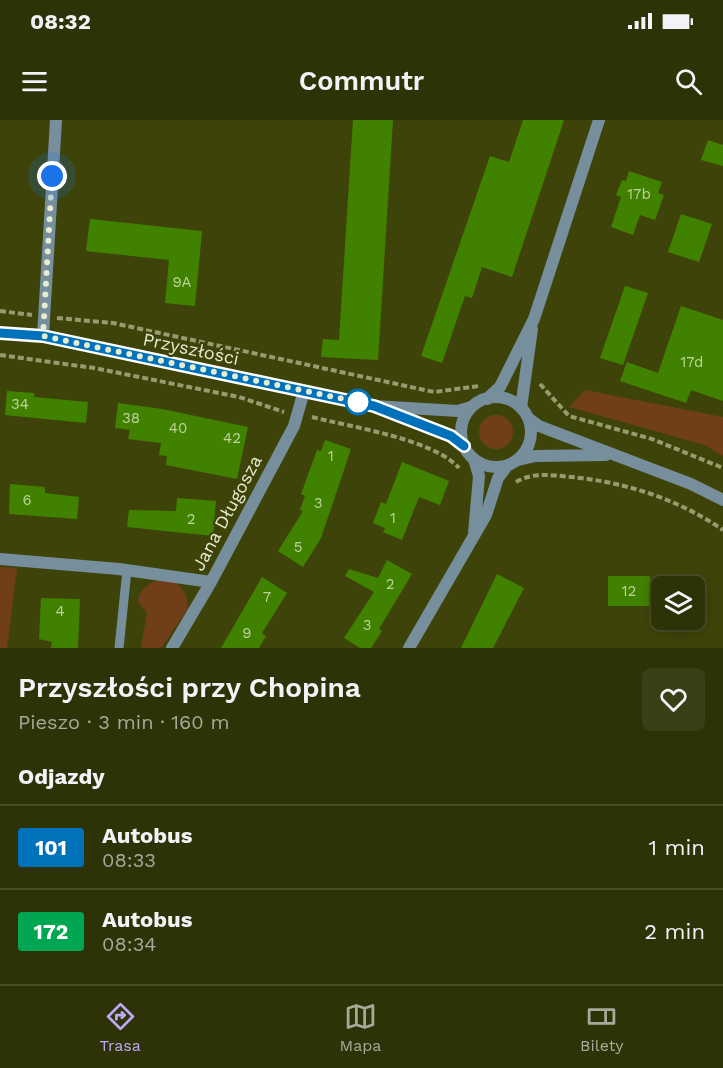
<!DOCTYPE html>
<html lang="pl">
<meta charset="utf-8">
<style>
:root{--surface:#2e3307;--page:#3a3f15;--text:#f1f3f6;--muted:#a7aa9b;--line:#494e28;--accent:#bda9f5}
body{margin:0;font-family:"Work Sans",sans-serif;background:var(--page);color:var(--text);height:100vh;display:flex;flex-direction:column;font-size:22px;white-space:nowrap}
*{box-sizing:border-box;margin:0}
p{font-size:20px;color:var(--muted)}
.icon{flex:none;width:33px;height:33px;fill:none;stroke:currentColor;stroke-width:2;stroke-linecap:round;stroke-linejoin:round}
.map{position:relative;height:528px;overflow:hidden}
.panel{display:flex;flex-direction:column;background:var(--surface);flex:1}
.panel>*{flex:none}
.badge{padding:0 12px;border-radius:4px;font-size:21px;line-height:39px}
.tools{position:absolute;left:651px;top:456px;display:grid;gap:12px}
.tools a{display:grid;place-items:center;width:54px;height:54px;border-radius:9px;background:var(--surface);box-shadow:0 3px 15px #0003,0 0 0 2px var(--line);font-size:30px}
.you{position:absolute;width:30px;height:30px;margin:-15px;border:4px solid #fff;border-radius:50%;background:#1a73e8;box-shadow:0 0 0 9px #1a73e833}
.map>.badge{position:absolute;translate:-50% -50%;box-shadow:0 0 0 3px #fff}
h2{padding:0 18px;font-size:22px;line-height:54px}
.round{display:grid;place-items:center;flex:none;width:63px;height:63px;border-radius:9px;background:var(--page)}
.overview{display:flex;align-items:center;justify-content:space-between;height:102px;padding:0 18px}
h1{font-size:28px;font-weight:600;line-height:45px}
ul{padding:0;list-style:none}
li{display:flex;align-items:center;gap:18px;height:84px;padding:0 18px;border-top:2px solid var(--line)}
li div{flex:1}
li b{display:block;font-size:22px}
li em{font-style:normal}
li .badge{min-width:66px;font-weight:700;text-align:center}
.status{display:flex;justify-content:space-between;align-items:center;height:42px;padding:0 30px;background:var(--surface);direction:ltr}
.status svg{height:16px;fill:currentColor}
header{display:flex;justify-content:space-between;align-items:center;height:78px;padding:0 18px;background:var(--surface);font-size:27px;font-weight:600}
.tab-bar{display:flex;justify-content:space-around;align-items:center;height:84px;border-top:2px solid var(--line);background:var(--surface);font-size:16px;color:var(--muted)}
.tab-bar a{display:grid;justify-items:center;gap:3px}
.tab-bar .current{color:var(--accent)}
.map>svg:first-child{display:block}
.green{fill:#703f19}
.building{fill:#408200}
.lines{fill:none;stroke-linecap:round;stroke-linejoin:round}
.path{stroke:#969c70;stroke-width:4;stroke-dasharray:6 3;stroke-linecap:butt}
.service{stroke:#778f9d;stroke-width:9}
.minor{stroke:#778f9d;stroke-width:12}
.tertiary{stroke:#778f9d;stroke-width:12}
.line-casing{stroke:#fff;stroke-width:14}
.line{stroke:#0072bc;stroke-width:9}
.walk{stroke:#e6eccf;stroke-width:6;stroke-dasharray:0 10.8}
.stop-dot{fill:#fff;stroke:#0072bc;stroke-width:3}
.labels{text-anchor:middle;stroke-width:4.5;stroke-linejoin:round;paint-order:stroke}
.number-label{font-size:15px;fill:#bcd29b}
.street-label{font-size:18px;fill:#e6eccf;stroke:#3e4409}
</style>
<div class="status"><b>08:32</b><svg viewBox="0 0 49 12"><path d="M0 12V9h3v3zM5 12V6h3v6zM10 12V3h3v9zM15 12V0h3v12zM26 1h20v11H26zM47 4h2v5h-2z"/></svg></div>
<header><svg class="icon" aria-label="menu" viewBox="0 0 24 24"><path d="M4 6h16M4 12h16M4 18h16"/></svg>Commutr<svg class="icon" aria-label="search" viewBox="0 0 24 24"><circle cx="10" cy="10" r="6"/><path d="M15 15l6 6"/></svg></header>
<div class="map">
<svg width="723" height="528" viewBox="0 0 723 528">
<rect width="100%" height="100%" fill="#3e4409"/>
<path class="green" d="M585,270l138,27v39l-18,-11 -136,-38z
M479 312a17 17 0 1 1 34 0a17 17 0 1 1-34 0Z
M0,447l17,1 -10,80h-7z
M160,459l17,4 9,12 2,14 -27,39h-20l6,-35 -9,-11c1,-14 11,-18 22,-23z"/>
<path class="building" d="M353,0h40l-15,240 -57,-3 2,-18 16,1z
M523,0h41l-52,157 -30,-10 -10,31 -7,-2 -23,67 -21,-7 69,-200 19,6z
M708,20l15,5v21l-22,-6z
M629,51l33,11 -4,11 6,2 -9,25 -15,-5 -7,20 -22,-8 10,-30 -5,-2 6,-15 4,1z
M681,94l31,10 -13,38 -31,-10z
M90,99l112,12 -7,75 -30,-3 4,-43 -83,-9z
M625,166l23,7 -25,72 -23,-7z
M681,186l42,14v81l-32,-11 -5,13 -66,-22 7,-19 31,11z
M7,271l27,2v4l54,5 -2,21 -81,-8z
M118,283l44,6 86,18 -11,52 -71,-14 1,-9 -8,-1 2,-12 -33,-4 2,-9 -15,-2z
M325,320l26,9 -30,89 -18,29 -25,-16 25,-40 -3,-1 5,-14 -4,-2 16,-44 4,1z
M402,342l47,19 -9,24 -21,-8 -17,43 -19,-8 2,-4 -12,-5 8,-21 5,2z
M10,364l35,3v6l34,4 -2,22 -68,-5z
M177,378l39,3 -3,35 -86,-9 2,-17 47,1z
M387,440l25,14 -33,55 3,2 -11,17h-11l-16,-10 30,-46 -29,-16 4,-7 29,9z
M497,454l27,14 -31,60h-32z
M608,456h42l1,30h-43z
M262,457l25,16 -25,40 4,3 -7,12h-38z
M41,478l39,1 -2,49h-27l1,-6 -13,-3z"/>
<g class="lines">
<path class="path" d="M0,191l32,4
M57,198l56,5 321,69 45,-6
M0,235l94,13 145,29 45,15
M540,264l29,32 83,23 71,29
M312,297c39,10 121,22 147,51
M516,362c17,-10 35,-7 55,-5 54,5 107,22 152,53"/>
<path class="service" d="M119,528l8,-78"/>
<path class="minor" d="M43,216l13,-216
M487,279l13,-12 34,-68 65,-199
M521,288l11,-79
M474,413l5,-57 -5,-17
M0,439l119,10 92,13
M172,528l39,-66 83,-156 10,-35
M409,528l77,-133 12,-37 9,-12"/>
<path class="tertiary" d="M0,213l43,3 331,70 84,5 13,-4
M461 312a35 35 0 1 1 70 0a35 35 0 1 1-70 0Z
M383,289l68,27 13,10
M528,298l11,8 152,58 32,16
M518,340l17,-4 71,-1"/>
</g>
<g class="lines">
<defs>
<path id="line" d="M0,213l43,3 331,70 77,30 13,10"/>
</defs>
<use href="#line" class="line-casing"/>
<use href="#line" class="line"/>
<path class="walk" d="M52,56l-9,160 315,66"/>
</g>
<circle class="stop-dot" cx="358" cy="282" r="12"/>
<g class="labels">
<g class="number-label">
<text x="639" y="79">17b</text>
<text x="182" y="167">9A</text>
<text x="692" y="247">17d</text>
<text x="20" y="289">34</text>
<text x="131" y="303">38</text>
<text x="178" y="313">40</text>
<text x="232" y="323">42</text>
<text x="331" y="341">1</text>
<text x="27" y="385">6</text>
<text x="318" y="388">3</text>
<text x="393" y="403">1</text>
<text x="191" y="404">2</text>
<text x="298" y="432">5</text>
<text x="390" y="469">2</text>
<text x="629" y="476">12</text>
<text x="267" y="482">7</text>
<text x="60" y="496">4</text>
<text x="367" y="510">3</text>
<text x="247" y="518">9</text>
</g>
<g class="street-label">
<text transform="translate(191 229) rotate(12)" y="6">Przyszłości</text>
<text transform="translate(227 393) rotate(-62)" y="6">Jana Długosza</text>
</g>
</g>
</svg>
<div class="tools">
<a><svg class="icon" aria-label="layers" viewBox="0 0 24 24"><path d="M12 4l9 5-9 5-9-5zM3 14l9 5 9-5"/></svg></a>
</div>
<div class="you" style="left:52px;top:56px"></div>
</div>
<section class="panel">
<div class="overview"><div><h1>Przyszłości przy Chopina</h1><p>Pieszo · 3 min · 160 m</p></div><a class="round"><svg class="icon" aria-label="heart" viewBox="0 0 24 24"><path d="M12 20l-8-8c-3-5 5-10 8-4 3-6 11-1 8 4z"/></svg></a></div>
<h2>Odjazdy</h2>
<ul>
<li><span class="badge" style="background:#0072bc;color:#fff">101</span><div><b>Autobus</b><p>08:33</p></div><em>1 min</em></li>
<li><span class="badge" style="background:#00a651;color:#fff">172</span><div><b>Autobus</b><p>08:34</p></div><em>2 min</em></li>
</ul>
</section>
<nav class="tab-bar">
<a class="current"><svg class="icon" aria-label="directions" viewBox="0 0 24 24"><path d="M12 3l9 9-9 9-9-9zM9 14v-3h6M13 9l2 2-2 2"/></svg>Trasa</a>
<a><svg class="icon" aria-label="map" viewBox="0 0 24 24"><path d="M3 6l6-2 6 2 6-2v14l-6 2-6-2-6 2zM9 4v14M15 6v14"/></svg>Mapa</a>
<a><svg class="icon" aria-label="tickets" viewBox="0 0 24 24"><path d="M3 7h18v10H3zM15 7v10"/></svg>Bilety</a>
</nav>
